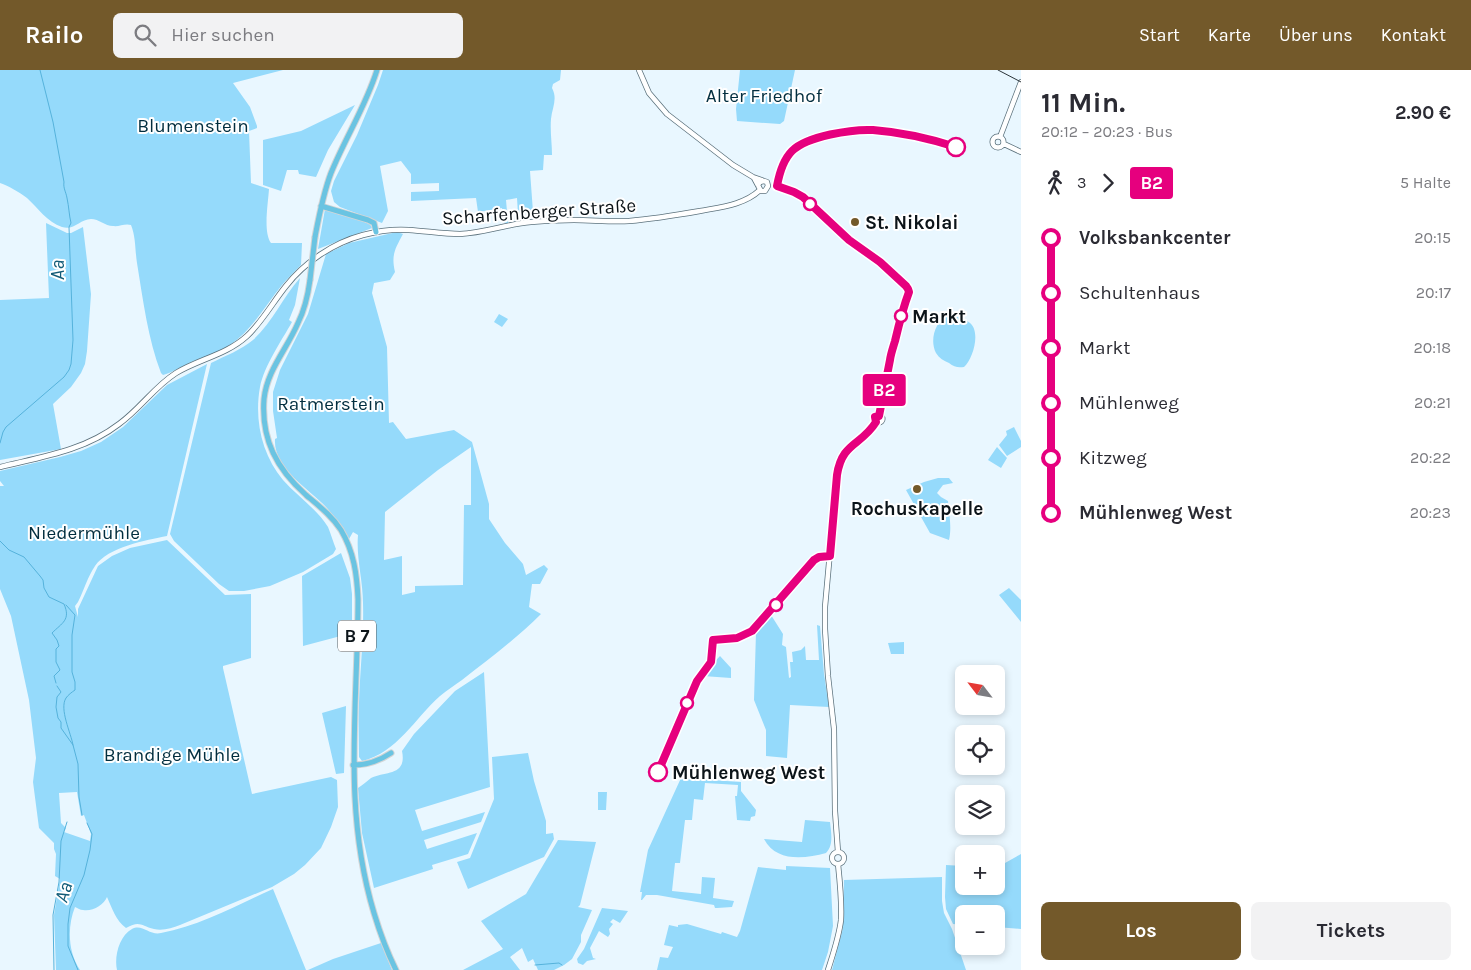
<!DOCTYPE html>
<html lang="de">
<meta charset="utf-8">
<style>
:root{--surface:#fff;--page:#f2f2f3;--text:#2b2b33;--muted:#7c7c81;--accent:#73592a}
body{margin:0;font-family:Karla,sans-serif;background:var(--page);color:var(--text);height:100vh;display:flex;flex-direction:column;font-size:19px;white-space:nowrap}
*{box-sizing:border-box;margin:0}
p{font-size:16px;color:var(--muted)}
.icon{flex:none;width:28px;height:28px;fill:none;stroke:currentColor;stroke-width:2;stroke-linecap:round;stroke-linejoin:round}
.map{position:relative;flex:1;overflow:hidden}
.sheet{display:flex;flex-direction:column;background:var(--surface);width:450px}
.sheet>*{flex:none}
.badge{padding:0 10px;border-radius:4px;font-size:18px;line-height:32px}
.needle{width:32px;rotate:301deg}
.controls{position:absolute;left:955px;top:595px;display:grid;gap:10px}
.controls a{display:grid;place-items:center;width:50px;height:50px;border-radius:8px;background:var(--surface);box-shadow:0 2px 8px #0003;font-size:25px}
.map>.badge{position:absolute;translate:-50% -50%;box-shadow:0 0 0 2px #fff}
.legs{display:flex;align-items:center;gap:8px;height:55px;padding:0 20px;font-size:16px}
.legs p{margin-inline-start:auto}
.summary{display:flex;align-items:center;justify-content:space-between;height:85px;padding:0 20px}
h1{font-size:28px;font-weight:700;line-height:38px}
.button{display:flex;gap:10px;margin-top:auto;padding:10px 20px}
.button a{flex:1;height:58px;border-radius:8px;background:var(--accent);color:#fff;font-size:20px;font-weight:700;line-height:58px;text-align:center}
.button a+a{background:var(--page);color:var(--text)}
ul{padding:0 20px;list-style:none}
li{display:flex;align-items:center;gap:18px;height:55px;font-size:19px}
li i{display:grid;place-items:center;width:8px;height:100%;margin:0 6px;background:currentColor}
li i::after{content:'';width:12px;height:12px;margin:-6px;border:4px solid;border-radius:50%;background:var(--surface)}
li p{margin-inline-start:auto}
li:first-child i{background:linear-gradient(#0000 50%,currentColor 0)}
li:last-child i{background:linear-gradient(currentColor 50%,#0000 0)}
header{display:flex;align-items:center;gap:30px;box-sizing:border-box;height:70px;padding:0 25px;background:var(--accent);color:#fff}
header strong{font-size:24px}
nav{display:flex;gap:28px;margin-inline-start:auto;font-size:18px}
.search{width:350px;height:45px;background:var(--page);display:flex;align-items:center;gap:12px;box-sizing:border-box;padding:0 18px;border-radius:8px;color:var(--muted);font-size:19px}
main{display:flex;flex:1;min-height:0}
.map>svg:first-child{display:block}
.green{fill:#95dafb;fill-rule:evenodd}
.lines{fill:none;stroke-linecap:round;stroke-linejoin:round}
.stream{stroke:#55b2db;stroke-width:1}
.secondary-casing{stroke:#5b717c;stroke-width:6}
.primary-casing{stroke:#d3d5d6;stroke-width:7}
.secondary{stroke:#fff;stroke-width:4.5}
.primary{stroke:#6ac4e2;stroke-width:5}
.rail{stroke:#2b3439;stroke-width:1}
.primary-bridge-casing{stroke:#d3d5d6;stroke-width:7;stroke-linecap:butt}
.primary-bridge{stroke:#6ac4e2;stroke-width:5}
.line-1-casing{stroke:#fff;stroke-width:11}
.line-1{stroke:#e6007e;stroke-width:8}
.stop-1-dot{fill:#fff;stroke:#e6007e;stroke-width:2.5}
.poi-dot{fill:#73592a;stroke:#fff;stroke-width:2}
.labels{text-anchor:middle;stroke-width:4;stroke-linejoin:round;paint-order:stroke}
.shield{fill:#fff;stroke:#555a5e;stroke-width:1}
.shield-label{font-size:18px;font-weight:bold;fill:#0c1419}
.park-label{font-size:19px;fill:#022e3f;stroke:#fff}
.street-label{font-size:19px;fill:#0c1419;stroke:#fff}
.poi-label{font-size:19px;font-weight:bold;fill:#0c1419;stroke:#fff;text-anchor:start}
.stop-label{font-size:19px;font-weight:bold;fill:#0c1419;stroke:#fff;text-anchor:start}
.water-label{font-size:20px;font-style:italic;fill:#135c78;stroke:#fff}
</style>
<header>
<strong>Railo</strong>
<div class="search"><svg class="icon" aria-label="search" viewBox="0 0 24 24"><circle cx="10" cy="10" r="6"/><path d="M15 15l6 6"/></svg>Hier suchen</div>
<nav><a>Start</a><a>Karte</a><a>Über uns</a><a>Kontakt</a></nav>
</header>
<main>
<div class="map">
<svg width="1021" height="900" viewBox="0 0 1021 900">
<rect width="100%" height="100%" fill="#e9f7ff"/>
<path class="green" d="M0,0h283l-50,13 17,24 7,19v2l-8,3 2,52 18,6c-1,15 -6,43 2,54h31l-1,22c-6,6 -13,13 -19,20 -17,21 -29,44 -52,60 -12,8 -26,12 -39,17 -8,4 -20,11 -28,13l-2,-2c-13,-34 -18,-73 -24,-110 -2,-12 -1,-26 -6,-38 -6,-2 -12,2 -18,1 -8,0 -14,-7 -22,-7 -11,0 -17,12 -29,8 -15,-5 -24,-19 -35,-29 -8,-6 -18,-12 -27,-15z
M383,0h178l-1,10 -7,4 -1,4c6,11 0,20 -1,31 -1,12 1,24 1,36h-8l-1,15 -13,1 3,41 -15,2 -1,-16 -11,2 2,23h-4l-2,-15 -24,4 -2,-14 -65,3v-9l28,-1v-8l-28,1v-10l-10,-13 -21,5 8,45 -6,12 -42,-16 -6,-5 -3,-11 3,-10 23,-46 21,-50z
M740,0h55l-11,51 -4,3 -43,-3 -1,-12z
M355,35l-27,45 -12,27 -17,-3 -1,-4h-11l-6,21 -18,-6v-45l38,-9z
M325,139c14,7 29,8 42,14 4,1 3,2 5,5l-54,21z
M46,153l21,10h4l12,-6 8,67 -4,57 -2,13 -4,9 -10,14 -18,17 8,45 -61,11v-160l49,-2z
M397,162l6,2c-8,15 -12,21 -8,38l-5,8 -16,3 -2,10 15,54 2,76 4,-1 13,17 48,-9 18,12 17,62v15l16,24 18,21 3,11 18,-10 4,4 -8,15h-8l-3,23 12,7c-24,24 -52,45 -79,66 -7,5 -15,10 -22,16 -25,22 -43,57 -78,65l-3,-4c0,-18 -1,-36 0,-54 1,-33 5,-66 4,-100 0,-23 -7,-45 -5,-68l-5,-3 -4,7c-6,-11 -14,-22 -23,-32 -17,-18 -53,-39 -51,-68l2,-1 -4,-27v-19l7,-22 28,-56 18,-60 23,-11zM471,377v58h-7l-1,80 -48,1v6l-13,3v-39l-18,4 1,-48 53,-42z
M300,208l-5,27 -6,15 3,2c-10,18 -28,44 -32,65 -6,33 2,68 23,93 14,16 34,29 45,47 3,7 5,15 8,22l-3,5 -30,18 -33,14 -26,5h-15l-10,-7 -45,-43 -4,-7 41,-171c14,-7 30,-13 42,-23 19,-17 30,-43 47,-62z
M499,244l9,5 -6,8 -8,-5z
M947,244c7,2 17,4 23,9 11,9 3,36 -6,44 -6,1 -10,0 -15,-4 -5,-2 -10,-5 -13,-10 -7,-14 0,-31 11,-39z
M207,294l-40,172c-21,4 -59,11 -72,30 -7,10 -11,24 -17,36l-3,4 3,11v-8l20,-43 14,-10 18,-8 37,-8 58,55 26,-1v64l-28,8v2l29,126 79,-17 6,3 1,27 -7,20 -10,21 -16,17 -11,9 -22,13 -92,38c-8,3 -17,6 -26,4 -13,-3 -14,-9 -28,-1 -10,-7 -14,-20 -19,-31 -3,8 -15,15 -24,13 -3,0 -5,-2 -8,-3 -8,20 -7,45 5,63h-24l-2,-55 6,-36 -5,-3 1,-22 -2,-5v-6l-15,-15 -6,-46 3,-24 -7,-58 -18,-84 -11,-27v-103h4l-4,-5v-10l60,-14 21,-6 20,-9 22,-15 44,-42zM77,722l4,24 3,-1 7,19 -1,7 -26,-9 2,-4 -5,-5 -2,-30z
M1014,357l7,14v6l-14,9 -8,-11 8,-10 -1,-4z
M997,377l10,11 -6,10 -13,-8z
M938,408h11l4,5 -10,2 -6,8 4,4 7,4c1,13 4,26 1,39l-19,-7 -24,-43 18,-8z
M341,483l9,25 2,16v39l-49,13 -1,-70z
M1009,518l12,12v22l-22,-27z
M771,545l12,19 -1,11 4,2 3,31 2,-1 -1,-15h3l-1,-10 9,-2 4,-4 1,14h13l-2,-35 3,1 4,48 5,33 -39,-2 -3,53 -21,-2v-26l-12,-30 2,-68z
M904,572v12h-13l-3,-11z
M720,586l11,12v10l-28,-2 -1,-1z
M484,602l6,115 -75,23 7,21 63,-19 -4,10 -57,18 3,9 50,-16 -9,21 -36,11 1,4 -59,19 -12,-55 -4,-45c5,-3 9,-7 13,-10 15,-7 36,-2 31,-27l12,-17 41,-43z
M346,636l-2,67 -8,1 -14,-61z
M528,683l6,28 12,40v13l7,-1 1,6 -10,18 -76,32 -11,-27 13,-4 24,-59 -2,-42z
M681,708l60,4v9l15,19 -1,6 -4,1 -1,4 -13,-1 -2,-24h2l1,-11 -33,-2 -2,17 -9,-1 -2,21h-7l-5,43h-5l-3,28 29,3 1,-17 13,1 -2,20 21,3 -2,6 -15,1h-2l-1,-3 -57,-10h-11l-4,5h-1l1,-8h-2l8,-42z
M598,722h9l-1,18h-8z
M805,750l25,2c1,10 4,23 -4,31 -22,6 -50,9 -62,-14l38,3z
M558,770l38,2 -16,63 -2,2 14,3 -11,25v7l-9,17 -8,6 -10,5h-16l-5,-11 -5,3 -6,-14 -12,9 10,13h-57l40,-21 -22,-28 45,-27z
M1021,784v75l-25,-2v-13h-32v11l-11,-1 -7,-15 -1,-12 1,-32 18,1v20h32v-18z
M786,796l44,2 3,58 -5,26 -6,18h-165l3,-13 8,1 5,-11 -9,-2 5,-20 9,2v-2l9,-1 34,10 1,-2 15,5 3,-6 18,-64 28,3z
M942,807v24l2,12 8,16 14,41h-134l11,-42 1,-48z
M273,819l33,81h-189c-3,-13 2,-34 15,-41 10,-6 18,7 29,4 39,-7 76,-28 112,-44z
M602,838l26,3 -8,12 -7,-4 -3,3 3,2 -4,5 1,5 -2,3 -9,-6 -9,17 3,10 3,1 -9,2 -4,4 -5,-2 -1,-4 7,-10z
M381,873l11,27h-84l25,-11z"/>
<g class="lines">
<path class="stream" d="M0,373l3,-11 3,-5 58,-50 5,-7 2,-6 2,-24 -4,-113 2,-4c-2,-8 -2,-16 -4,-25 -1,-6 -4,-10 -3,-16l-11,-60 -13,-52
M0,471l9,9 15,7 16,19 3,4 1,8 5,9 15,7c7,16 -2,19 -12,29l5,7 2,6 -3,3v13l4,8 -6,6 2,7
M66,535l9,10 -3,20v37l3,10v8c-3,2 -7,5 -9,8 -7,11 5,35 7,47
M57,616l4,6 -4,5 -1,10 2,11 3,4v6l12,17 5,19 1,33 3,18
M535,895l24,-2 3,2
M54,900l-1,-55 6,-33 2,-41 6,-19
M78,900l-10,-24v-22l2,-16 14,-33 6,-25 2,-16 -5,-11"/>
<defs>
<path id="secondary" d="M639,0l10,23 18,21 66,51 20,12 11,4
M992.5 72a5.5 5.5 0 1 1 11 0a5.5 5.5 0 1 1-11 0Z
M1000,67l21,-55
M1004,74l17,8
M754,108l7,13h4l3,-5 -1,-4 -3,-1 -4,1 -2,3
M875.5 349a3.5 3.5 0 1 1 7 0a3.5 3.5 0 1 1-7 0Z
M0,397c41,-10 84,-16 119,-43 21,-15 35,-37 57,-51 23,-14 50,-18 71,-37 15,-14 26,-34 39,-50 19,-24 47,-43 77,-51 15,-4 31,-6 46,-5 17,1 34,4 51,4 24,-1 47,-10 71,-12 14,-1 29,-2 43,-2 18,0 37,2 55,1 24,-2 48,-6 71,-10 21,-4 44,-6 60,-21
M838,782l-3,-41 -1,-82 -6,-53 -3,-47v-22l12,-132c4,-31 25,-30 39,-53
M832 788a6 6 0 1 1 12 0a6 6 0 1 1-12 0Z
M828,900c5,-16 11,-33 13,-50 1,-19 -1,-37 -3,-56"/>
<path id="primary" d="M321,136l47,14 6,3 2,9
M315,167c4,-21 8,-43 16,-64 14,-35 35,-67 46,-103
M310,210c-2,15 -5,29 -12,43 -11,26 -31,47 -34,76 -3,41 13,70 42,96 13,11 26,21 35,35 13,22 16,45 17,69 0,108 -16,208 16,314 6,20 13,39 22,57
M353,695c15,0 26,-4 38,-12"/>
</defs>
<use href="#secondary" class="secondary-casing"/>
<use href="#primary" class="primary-casing"/>
<use href="#secondary" class="secondary"/>
<use href="#primary" class="primary"/>
<path class="rail" d="M998,0l23,12"/>
<defs>
<path id="primary-bridge" d="M310,210l5,-43"/>
</defs>
<use href="#primary-bridge" class="primary-bridge-casing"/>
<use href="#primary-bridge" class="primary-bridge"/>
</g>
<g class="lines">
<defs>
<path id="line-1" d="M658,702l39,-91 14,-19 2,-22 24,-2 15,-7 62,-71 5,-3 11,-1 7,-81c5,-33 24,-29 39,-53l-1,-5 4,-1 11,-56c1,-7 3,-12 5,-19 4,-17 8,-33 14,-49l-1,-3 -2,-3 -26,-24 -31,-22 -46,-43 -9,-5 -17,-6c2,-11 6,-26 15,-35 15,-15 60,-22 81,-21 26,2 58,9 83,17"/>
</defs>
<use href="#line-1" class="line-1-casing"/>
<use href="#line-1" class="line-1"/>
</g>
<g class="stop-1-dot">
<circle cx="956" cy="77" r="9"/>
<circle cx="810" cy="134" r="6"/>
<circle cx="901" cy="246" r="6"/>
<circle cx="776" cy="535" r="6"/>
<circle cx="687" cy="633" r="6"/>
<circle cx="658" cy="702" r="9"/>
</g>
<g class="poi-dot">
<circle cx="855" cy="152" r="5"/>
<circle cx="917" cy="419" r="5"/>
</g>
<g class="labels">
<rect class="shield" x="338" y="550.5" width="38" height="31" rx="4"/>
<g class="shield-label">
<text x="357" y="572">B 7</text>
</g>
<g class="park-label">
<text x="764" y="32">Alter Friedhof</text>
<text x="193" y="62">Blumenstein</text>
<text x="331" y="340">Ratmerstein</text>
<text x="84" y="469">Niedermühle</text>
<text x="172" y="691">Brandige Mühle</text>
</g>
<g class="street-label">
<text transform="translate(539 141) rotate(-4)" y="7">Scharfenberger Straße</text>
</g>
<g class="poi-label">
<text x="865" y="159">St. Nikolai</text>
<text x="917" y="445" text-anchor="middle">Rochuskapelle</text>
</g>
<g class="stop-label">
<text x="912" y="253">Markt</text>
<text x="672" y="709">Mühlenweg West</text>
</g>
<g class="water-label">
<text transform="translate(57 200) rotate(-90)" y="7">Aa</text>
<text transform="translate(63 822) rotate(-73)" y="7">Aa</text>
</g>
</g>
</svg>
<div class="controls">
<a><svg class="needle" viewBox="-14 -14 28 28"><path d="M0-13l5 13h-10z" fill="#e53935"/><path d="M0 13l5-13h-10z" fill="#7c7c81"/></svg></a>
<a><svg class="icon" aria-label="locate" viewBox="0 0 24 24"><circle cx="12" cy="12" r="6"/><path d="M12 2v4M12 18v4M2 12h4M18 12h4"/></svg></a>
<a><svg class="icon" aria-label="layers" viewBox="0 0 24 24"><path d="M12 4l9 5-9 5-9-5zM3 14l9 5 9-5"/></svg></a>
<a>+</a>
<a>−</a>
</div>
<b class="badge" style="left:884px;top:320px;background:#e6007e;color:#fff">B2</b>
</div>
<section class="sheet">
<div class="summary"><div><h1>11 Min.</h1><p>20:12 – 20:23 · Bus</p></div><b>2.90 €</b></div>
<div class="legs"><svg class="icon" aria-label="walk" viewBox="0 0 24 24"><circle cx="13" cy="4" r="2"/><path d="M13 8l-2 6 4 7M11 14l-3 7M7 12l3-4h3l4 4"/></svg>3<svg class="icon" aria-label="forward" viewBox="0 0 24 24"><path d="M9 5l7 7-7 7"/></svg><b class="badge" style="background:#e6007e;color:#fff">B2</b><p>5 Halte</p></div>
<ul>
<li><i style="color:#e6007e"></i><b>Volksbankcenter</b><p>20:15</p></li>
<li><i style="color:#e6007e"></i><span>Schultenhaus</span><p>20:17</p></li>
<li><i style="color:#e6007e"></i><span>Markt</span><p>20:18</p></li>
<li><i style="color:#e6007e"></i><span>Mühlenweg</span><p>20:21</p></li>
<li><i style="color:#e6007e"></i><span>Kitzweg</span><p>20:22</p></li>
<li><i style="color:#e6007e"></i><b>Mühlenweg West</b><p>20:23</p></li>
</ul>
<div class="button"><a>Los</a><a>Tickets</a></div>
</section>
</main>
